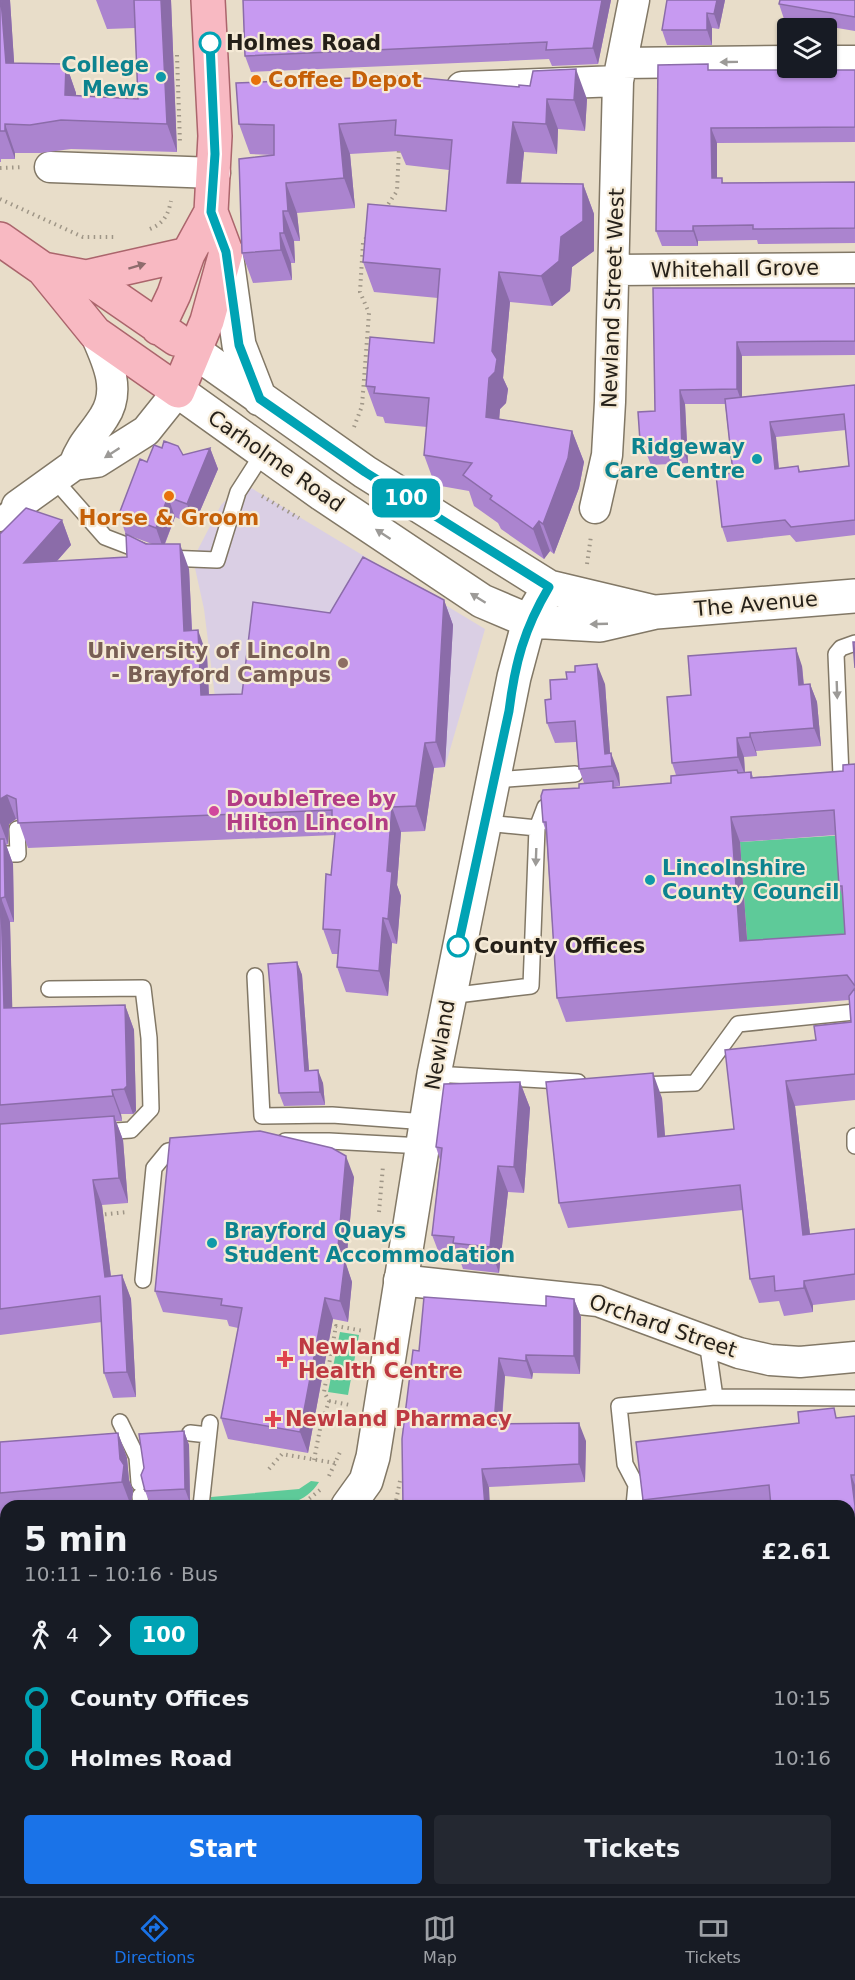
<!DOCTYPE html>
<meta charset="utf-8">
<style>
:root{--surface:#171b24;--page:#242831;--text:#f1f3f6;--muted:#9ea1a6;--line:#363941;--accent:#1a73e8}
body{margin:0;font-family:"DejaVu Sans",sans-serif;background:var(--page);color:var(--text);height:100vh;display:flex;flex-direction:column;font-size:22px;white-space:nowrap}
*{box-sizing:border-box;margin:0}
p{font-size:20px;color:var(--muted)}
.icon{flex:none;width:33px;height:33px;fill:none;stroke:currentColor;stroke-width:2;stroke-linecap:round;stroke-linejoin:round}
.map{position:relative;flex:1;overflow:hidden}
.sheet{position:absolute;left:0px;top:1500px;width:855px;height:396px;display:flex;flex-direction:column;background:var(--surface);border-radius:18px 18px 0 0;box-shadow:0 2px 4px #0004}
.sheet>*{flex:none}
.badge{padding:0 12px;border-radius:9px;font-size:21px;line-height:39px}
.buttons{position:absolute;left:777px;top:18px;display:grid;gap:12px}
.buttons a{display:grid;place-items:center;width:60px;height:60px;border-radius:6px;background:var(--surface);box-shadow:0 2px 4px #0004;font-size:30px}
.map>.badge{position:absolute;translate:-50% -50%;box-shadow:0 0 0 3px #fff}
.legs{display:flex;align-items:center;gap:9px;height:66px;padding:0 24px;font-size:20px}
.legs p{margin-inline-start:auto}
.summary{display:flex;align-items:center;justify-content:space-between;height:102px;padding:0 24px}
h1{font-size:33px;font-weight:600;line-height:45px}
.action{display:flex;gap:12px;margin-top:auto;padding:12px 24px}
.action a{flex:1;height:69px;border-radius:6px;background:var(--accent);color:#fff;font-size:24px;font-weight:600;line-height:69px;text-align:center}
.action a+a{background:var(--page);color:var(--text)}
ul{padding:0 24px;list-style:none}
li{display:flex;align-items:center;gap:21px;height:60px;font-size:22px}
li i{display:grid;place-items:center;width:9px;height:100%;margin:0 8px;background:currentColor}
li i::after{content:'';width:15px;height:15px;margin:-8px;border:4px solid;border-radius:50%;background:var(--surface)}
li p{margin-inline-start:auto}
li:first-child i{background:linear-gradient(#0000 50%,currentColor 0)}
li:last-child i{background:linear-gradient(currentColor 50%,#0000 0)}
.menu{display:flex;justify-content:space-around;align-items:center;height:84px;border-top:2px solid var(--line);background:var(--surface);font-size:16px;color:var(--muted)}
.menu a{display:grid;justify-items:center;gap:3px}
.menu .current{color:var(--accent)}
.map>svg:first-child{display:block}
.education{fill:#dacfe4}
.green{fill:#5eca99}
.forest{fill:url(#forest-firs)}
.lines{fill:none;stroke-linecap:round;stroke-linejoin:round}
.service-casing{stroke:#827866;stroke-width:18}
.pedestrian-casing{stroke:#827866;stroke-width:26}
.minor-casing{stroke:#827866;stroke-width:33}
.secondary-casing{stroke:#827866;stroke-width:36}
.primary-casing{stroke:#ab656c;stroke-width:36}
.path{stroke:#9f9687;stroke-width:4;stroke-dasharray:1.5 4.5;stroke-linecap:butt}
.service{stroke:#fff;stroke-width:15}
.pedestrian{stroke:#fff;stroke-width:22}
.minor{stroke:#fff;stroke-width:30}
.secondary{stroke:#fff;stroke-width:33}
.primary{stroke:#f8b9c2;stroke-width:33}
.wall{fill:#ab84cf;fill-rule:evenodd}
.shaded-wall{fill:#8b6ca9}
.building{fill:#c79af1;stroke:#8b6ca9;stroke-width:1.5;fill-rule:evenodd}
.oneway{fill:#9c9a97}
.oneway2{fill:#8e6c6d}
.line-1-casing{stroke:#fff;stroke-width:14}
.line-1{stroke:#00a3b4;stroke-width:9}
.stop-1-dot{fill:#fff;stroke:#00a3b4;stroke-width:3}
.culture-dot{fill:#0f9aa8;stroke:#f5ead6;stroke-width:2}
.food-dot{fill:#e8710a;stroke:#f5ead6;stroke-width:2}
.education-dot{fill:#8d6e63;stroke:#f5ead6;stroke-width:2}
.hotel-dot{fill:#d1479c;stroke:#f5ead6;stroke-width:2}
.health-dot{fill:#e0444e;stroke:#f5ead6;stroke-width:2}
.labels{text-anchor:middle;stroke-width:4.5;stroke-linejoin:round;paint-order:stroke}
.stop-label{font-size:21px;font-weight:bold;fill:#241f18;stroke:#f5ead6;text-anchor:start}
.culture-label{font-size:21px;font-weight:bold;fill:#0d838f;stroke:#f5ead6;text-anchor:end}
.food-label{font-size:21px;font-weight:bold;fill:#c56008;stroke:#f5ead6;text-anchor:start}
.street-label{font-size:21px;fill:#241f18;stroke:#f5ead6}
.education-label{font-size:21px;font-weight:bold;fill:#785e54;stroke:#f5ead6;text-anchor:end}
.hotel-label{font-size:21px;font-weight:bold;fill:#b23c85;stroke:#f5ead6;text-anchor:start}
.health-label{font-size:21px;font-weight:bold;fill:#be3a42;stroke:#f5ead6;text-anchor:start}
</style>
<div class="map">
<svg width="855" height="1896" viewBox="0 0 855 1896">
<defs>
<pattern id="forest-firs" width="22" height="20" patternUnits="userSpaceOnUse" patternTransform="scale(1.5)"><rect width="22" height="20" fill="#38b17f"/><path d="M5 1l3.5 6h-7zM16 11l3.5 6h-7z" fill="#2f8f67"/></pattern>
</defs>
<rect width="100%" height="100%" fill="#e8ddc9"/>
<path class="education" d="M243,483l242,146 -40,138 -39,4 -191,-74 -11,-88 -11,-50 28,-54z"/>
<path class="green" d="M845,835l9,123 -105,8 -9,-124z
M340,1332l19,3 -11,60 -20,-3z
M311,1481l8,1c-21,35 -74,24 -108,24v-9l88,-8z"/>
<path class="forest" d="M855,1849v47h-35l-2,-6h31v-37z
M596,1890h187l2,6h-189z"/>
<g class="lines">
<defs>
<path id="service" d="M54,479l51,58 39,15
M166,558l51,2 21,-68 25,-39
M841,776l-5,-122 5,-6 14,-5
M494,780l81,-6
M537,828l8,-21 11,-5
M0,854h18l-1,-25
M255,976l7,140 70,-1 95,7
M49,989l94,-1 6,50 2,71 -20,21 -31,2
M449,996l82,-10 6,-158 -51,-5
M434,1074l144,8
M638,1085l57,-2 43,-59 117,-12
M855,1136v10
M285,1141h44l94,5
M143,1280l11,-112 14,-17 21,-4
M707,1341l8,56
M120,1422l17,35 2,26
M190,1433l18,2
M140,1496l1,10
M201,1506l9,-83
M634,1506l2,-21 -11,-21 -6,-58 96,-9 140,1"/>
<path id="pedestrian" d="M0,520l17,-14"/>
<path id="minor" d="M826,61h29
M622,63l166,-2
M462,87l156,-6
M50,167l165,6
M615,270l240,-2
M74,465c8,-22 18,-29 30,-48 18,-27 3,-57 -9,-84
M17,506l57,-41 23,-3 49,-31 32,-40
M595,508l12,-53 3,-53 8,-321 16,-81
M399,1280l199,21 141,52 31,7 30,2 55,-5
M797,1890l1,6
M446,1896l1,-6"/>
<path id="secondary" d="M226,252l13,93 21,54
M194,351l171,121 184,115 105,25
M178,391l144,103 160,107 47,20 71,4 56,-13 199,-16
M348,1506l18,-25 7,-24 61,-383 80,-397 15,-56 20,-34
M237,1890l1,6"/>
<path id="primary" d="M0,239l43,30 52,64 83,58 29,-70 19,-69 -15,-40
M43,269l43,8 102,-23
M86,277l90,62
M158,328l16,-34 14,-40 23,-42 4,-76 -7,-136"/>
</defs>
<use href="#service" class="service-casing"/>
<use href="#pedestrian" class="pedestrian-casing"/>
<use href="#minor" class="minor-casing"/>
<use href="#secondary" class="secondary-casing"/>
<use href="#primary" class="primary-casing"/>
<path class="path" d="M177,55l3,88
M0,168l23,-1
M0,199l83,38h31
M385,209l12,-18 2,-43
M150,229c14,-6 18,-14 21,-28
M354,427l8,-21 7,-93 -9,-21 3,-49 3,-5
M262,496l37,22
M587,564l4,-28
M379,1212l4,-46
M99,1215l28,-3
M329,1401l21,4
M314,1460l6,-31 9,-28 -5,-9 12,-66 28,5
M269,1469l13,-15 53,9
M329,1476l12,-26
M300,1506l20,-16
M395,1506l5,-25
M0,1538l6,-1
M849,1832h6
M849,1850l6,-4
M200,1896v-6"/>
<use href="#service" class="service"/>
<use href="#pedestrian" class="pedestrian"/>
<use href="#minor" class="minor"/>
<use href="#secondary" class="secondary"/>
<use href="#primary" class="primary"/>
</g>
<path class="wall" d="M0,0h10l4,63 52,1 10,29v3l62,3 -3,-71 -28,1 -11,-29h75l6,152 -106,-3 -31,4h-25v6h-14v3h-1z
M243,0h368l-13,64 -46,2 -3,-7 -298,13 -6,-16z
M667,0h58l-6,29 -7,-1v17h-45l-5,-15z
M855,0v31l-71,-12 -5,-15z
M710,70h145v72l-138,1v35h5l1,5 132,-1v61l-97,1 -1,-4 -59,1v5h-36l-6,-15z
M236,83l351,16 -2,32 -27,-2 -1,25 -33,-2 -3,31 62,1 11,30v37l-22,16 -2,24 -18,15 -42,-4 -7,76 5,11 -2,14 -6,6 -1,10 73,12 12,31 -5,26 -25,66 -4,-3 -6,8 -43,-30 -3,-6 -24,-17 -5,-15 -34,-6 -11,-30 3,-28 -42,-4 -2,-6 -6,-1 -11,-30 68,-43 4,-45 -64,-6 -11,-30 83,-51 3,-41 -43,-5 -6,-14 -50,3 5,54 -58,5 3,28h-6l1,22h-4l1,17 -39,3 -11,-30 32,-98 -24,-1 -11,-30z
M653,288h202v67l-113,1v41l113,-12v150l-59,7 -6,-7 -63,7 -5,-15 11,-54 -8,-69h-40l3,59 -37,2 -4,-10h-2l-5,-14 15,-30zM846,430l3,36 -49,5 -2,-5 -19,2 -3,-31z
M210,448l8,21 -24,56 -19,-8 -10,27 24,25 3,61 15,25 2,40 33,-1 88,-81 114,-13 9,25 -8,142 -11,1 -9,63 -24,1 -4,53 4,11 -4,48 -5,-1 -4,53 -42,-4 -9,-25 1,-13h-6l-9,-25 8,-54 4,-40 -307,13 -10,-28 -2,-1 -7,5 -1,20 -2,1 7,19 1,58h-4l2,86 113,-3 9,25 2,81 -3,3h-12l1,7h-6l7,19 5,63 -26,2 9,71 11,-1 9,24 5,98 -23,1 -9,-25 -2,-51 -102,13v-801l62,-14 9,25 -14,16 70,-4 -1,-22 -7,-21 28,-52 36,-7zM128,535l24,9h-6z
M802,666l2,18h6l7,18 4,44 -65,5 1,5 -13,1 1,15h6l2,5 90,-6 12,-7v336l-60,6 15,128 45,-5v71l-42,5v7l-29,4 -5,-15 -20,2 -9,-24 -7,-69 -175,18 -9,-25 103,-105 3,38 69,-7 82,-89 35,-18 -2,-22 -283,22 -9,-24 -11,-166 -3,-10 41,-39 -5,-14 -3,-27 -21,1 -8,-20 4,-24 54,-15 5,69 9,21 1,12 -5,1v1l56,-5 5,-8 -4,-12 19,-68zM836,835l3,51 3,9 3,39 -98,7 -7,-99z
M297,962l5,13 7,96 14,12 2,22 -41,1 -5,-13z
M520,1082l10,26 -6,85 -16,-1 -9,81 -36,-4 -2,-6 -19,-2 -10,-26 8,-75 -4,-13z
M354,1177l-8,87 6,18 -4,40 -15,-3 -25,134 -80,-14 -7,-21 17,-90 -9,-2 -2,-6 -64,-8 -8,-21z
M574,1299l7,18 -1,57 -47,-1 -1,6 -27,-3 -3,47 84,18 -1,41 -96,5 -70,-136 127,-45z
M855,1416v408h-5l-1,-318h-204l-2,-6 195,-82z
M184,1431l5,14 1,58 -39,3 -6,-15z
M118,1433l9,25 2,22 4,10 -2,16h-125v12l-6,1v-77z
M137,1890h59v4l-14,2h-43z
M481,1890h107l1,6h-106z"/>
<path class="shaded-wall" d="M1,0h9l6,91 -10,-28z
M161,0h10l6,152 -10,-28z
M602,0h9l-13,64 -5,-16z
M717,0h8l-6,29 -5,-15z
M707,13l5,15v17l-5,-15z
M66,64l10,29 -1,28 -10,-26z
M576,69l11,30 -2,32 -11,-31z
M547,99l11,30 -1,25 -11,-30z
M513,122l11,30 -6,61 -11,-30z
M5,124l10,29v6l-10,-28z
M339,124l11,30 5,54 -11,-30z
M711,128l6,15v50l-5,-15z
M286,183l11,30 3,28 -12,-30z
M583,184l11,30v37l-22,16 -2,24 -18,15 -11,-30 20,-39z
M283,211l11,30 1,22 -11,-30z
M693,226l5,15v5l-5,-15z
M280,233l11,30 1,17 -11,-30z
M499,272l11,30 -7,76 5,11 -2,14 -6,6 -3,38 -11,-30z
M737,342l5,14v47l-5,-14z
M680,390l5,14 3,59 -6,-15z
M770,422l6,15 4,47 -5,-15z
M572,431l12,31 -5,26 -25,66 -11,-30z
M210,448l8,21 -24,56 -7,-21z
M168,497l7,20 -12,31 -7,-20z
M62,520l9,25 -38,43 -9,-25z
M539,521l11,30 -6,8 -11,-30z
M180,544l9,25 4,86 -9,-24z
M444,600l9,25 -8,142 -9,-25z
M198,630l9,25 3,65 -9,-25z
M796,648l6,18 3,37 -6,-18z
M597,664l8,20 6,82 -6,-12z
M810,684l7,18 4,44 -7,-18z
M750,733l6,18 1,5 -7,-19z
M737,738l7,19 1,18 -7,-18z
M425,743l9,25 -9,63 -9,-25z
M611,753l8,21 1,12 -8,-20z
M7,795l9,24 -7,5 -1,20 -8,-21v-24z
M392,807l9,25 -4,53 4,11 -4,48 -9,-25 -1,-48z
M731,817l9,25 9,124 -9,-25z
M4,839l9,25 1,58 -9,-25z
M1,898l9,24 3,111 -9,-25z
M383,918l9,25 -4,53 -9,-25z
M297,962l5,13 8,109 -5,-13z
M125,1005l9,25 2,81 -3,3 -9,-25z
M318,1070l5,13 2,22 -5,-13z
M653,1073l9,25 5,64 -9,-25z
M786,1081l9,25 18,154 -10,-25z
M520,1082l10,26 -6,85 -10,-26z
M112,1090l9,24 1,7 -9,-25z
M114,1116l9,24 5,63 -9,-25z
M346,1156l8,21 -8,87 6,18 -4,40 -8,-21 -3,-42z
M498,1166l10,26 -9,81 -9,-26z
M93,1180l9,25 12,97 -9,-25z
M122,1275l9,24 5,98 -9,-25z
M804,1281l9,24v7l-9,-24z
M325,1298l8,21 -25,134 -8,-21z
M574,1299l7,18 -1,57 -6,-18z
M526,1355l7,18 -1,6 -6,-18z
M499,1358l6,18 -5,65 -6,-17z
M579,1423l7,18 -1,41 -6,-18z
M184,1431l5,14 1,58 -5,-14z
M118,1433l9,25 2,22 4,10 -2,16 -9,-24z
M482,1469l7,18 1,19h-5z
M851,1475l4,10v21z
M70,1890h4l2,6h-5z
M409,1890h18l-3,6h-17z"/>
<path class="building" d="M0,0h1l5,63 60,1 -1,31 73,4 -4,-99h27l6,124 -106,-4 -31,5 -25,-1v7h-5z
M243,0h359l-9,48 -47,2 1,-8 -302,14z
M667,0h50l-3,14 -7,-1v17h-45z
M780,0h75v17l-76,-13z
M708,64v6h147v57l-144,1 1,50h10v5l133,-1v46l-102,1v-4l-60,1v5h-37l2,-166z
M576,69l-2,31 -27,-1 -1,25 -33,-2 -6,61 76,1v37l-22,16 -2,24 -18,15 -42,-4 -7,79 5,8 -2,13 -6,6 -3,39 86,14 -4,27 -25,66 -4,-3 -6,8 -43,-30 2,-3 -29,-21 9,-12 -48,-8 5,-57 -55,-5 1,-6 -9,-1 4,-49 64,6 6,-74 -77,-7 5,-58 78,7 6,-71 -57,-5 1,-15 -57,4 5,54 -58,5 2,28h-5l1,22h-4l1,17 -39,3 -3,-94 35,-4v-30l-35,-1 -3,-41 166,-7 117,11v-2l11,1 3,-15z
M653,288h202v53l-118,1v47l-57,1 2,58 -36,3 -1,-11 -5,1 -2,-29 17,-1z
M855,385v135l-64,7 -6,-7 -63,7 -6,-52 17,-2 -8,-74zM844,414l5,52 -50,6 -1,-6 -23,3 -5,-47z
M164,441l14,5 5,9 27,-7 -23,56 -19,-7 -12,31 -37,-14 21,-55 7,3 7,-17 8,3z
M26,508l36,12 -38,43 103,-6 -1,-23 20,10h34l4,87 14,-1 3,65 41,-1 11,-92 77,11 33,-56 81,43 -8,142 -11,1 -9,63 -24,1 -5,64 5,1 -4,47 -5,-1 -4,53 -42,-4 3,-37 -17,-1 3,-55 5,1 5,-52h-4v-13l-314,13 -2,-24 -9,-4 -7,4v-265z
M853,642h2v26z
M796,648l3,37 11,-1 4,44 -64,5v4l-13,1 1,19 -66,6 -5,-66 24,-2 -3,-39z
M597,664l8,90 6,-1 1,13 -33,3 -4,-48 -28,2 -2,-23 6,-1 -1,-19 17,-1 -1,-7h9v-6z
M855,764v222l-8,-11 -290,23 -11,-176h-3l-2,-26 2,-6 36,-2v-4l34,-3v7l58,-5v-7l66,-6 1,3 13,-1v6l92,-7v-6zM834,810l5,76h3l3,48 -105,7 -9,-124z
M0,839h4l1,58 -4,1 3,110 121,-3 2,81 -3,3 -12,1 1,6 -113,9z
M297,962l8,109 13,-1 2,22 -41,1 -11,-129z
M855,988v86l-69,7 17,154 52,-6v45l-51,7v7l-29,3 -1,-15 -24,3 -10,-94 -181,18 -13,-121 107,-9 5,64 76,-8 -9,-79 91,-10 -2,-14 37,-4 -2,-26z
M520,1082l-6,85 -16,-1 -8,81 -37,-4 1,-6 -22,-2 10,-87 -6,-1 8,-63z
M114,1116l5,62 -26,2 12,97 17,-2 5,97 -23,1 -4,-77 -100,13v-185z
M260,1131l72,17 14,8 -9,103 8,2 -5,40 -15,-3 -25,134 -79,-14 21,-110 -21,-3 1,-6 -67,-8 15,-153z
M546,1296l28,3v57l-48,-1v6l-27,-3 -5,66 85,-1v41l-97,5 3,37h-82l-1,-67 11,-89 6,1 5,-54 122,9z
M834,1408l2,10 19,-2v59h-4l4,31v291h-6v-291h-78l-2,-21 -126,15 -7,-58 163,-19 -1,-11z
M184,1431l1,58 -40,2 -4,-16 3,-7 -5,-34z
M118,1433l2,26 4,6 -2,17 -122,11v-51z
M6,1556v334h64l1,6h-71v-339z
M266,1890h143l-2,6h-141z
M489,1890h71l-21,6h-47z"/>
<defs><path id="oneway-solid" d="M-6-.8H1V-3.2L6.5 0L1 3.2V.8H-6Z" transform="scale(1.5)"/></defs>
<g class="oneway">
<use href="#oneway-solid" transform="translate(729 62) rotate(179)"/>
<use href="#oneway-solid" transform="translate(112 453) rotate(147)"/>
<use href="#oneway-solid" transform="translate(383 534) rotate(-147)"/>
<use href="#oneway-solid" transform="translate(478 598) rotate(-148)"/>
<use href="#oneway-solid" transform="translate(599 624) rotate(178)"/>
<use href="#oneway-solid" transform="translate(837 690) rotate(88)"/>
<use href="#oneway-solid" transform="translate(536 857) rotate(92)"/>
</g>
<use class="oneway2" href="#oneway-solid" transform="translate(137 266) rotate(-17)"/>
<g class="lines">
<defs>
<path id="line-1" d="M210,43l5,111 -4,58 15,40 13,93 21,54 105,73 184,115c-25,42 -34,76 -40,124l-51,235"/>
</defs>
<use href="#line-1" class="line-1-casing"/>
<use href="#line-1" class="line-1"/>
</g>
<g class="stop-1-dot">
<circle cx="210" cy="43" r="10"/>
<circle cx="458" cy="946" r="10"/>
</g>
<g class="culture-dot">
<circle cx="161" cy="77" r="6"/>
<circle cx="757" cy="459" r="6"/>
<circle cx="650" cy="880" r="6"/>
<circle cx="212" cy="1243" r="6"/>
</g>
<g class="food-dot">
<circle cx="256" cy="80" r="6"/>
<circle cx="169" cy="496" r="6"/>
</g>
<circle class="education-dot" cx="343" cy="663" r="6"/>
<circle class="hotel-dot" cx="214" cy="811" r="6"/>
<g class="health-dot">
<path d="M282 1350h6v6h6v6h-6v6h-6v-6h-6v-6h6z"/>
<path d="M270 1410h6v6h6v6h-6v6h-6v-6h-6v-6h6z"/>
</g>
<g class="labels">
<g class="stop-label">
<text x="226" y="50">Holmes Road</text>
<text x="474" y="953">County Offices</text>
</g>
<g class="culture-label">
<text x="149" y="72">College<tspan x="149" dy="24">Mews</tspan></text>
<text x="745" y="454">Ridgeway<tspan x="745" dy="24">Care Centre</tspan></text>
<text x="662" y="875" text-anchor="start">Lincolnshire<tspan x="662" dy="24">County Council</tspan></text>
<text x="224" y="1238" text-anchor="start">Brayford Quays<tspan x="224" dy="24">Student Accommodation</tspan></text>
</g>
<g class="food-label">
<text x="268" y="87">Coffee Depot</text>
<text x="169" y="525" text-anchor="middle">Horse &amp; Groom</text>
</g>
<g class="street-label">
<text transform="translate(735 269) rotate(-1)" y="7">Whitehall Grove</text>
<text transform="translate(613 298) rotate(-88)" y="7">Newland Street West</text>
<text transform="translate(276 461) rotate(35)" y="7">Carholme Road</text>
<text transform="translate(756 604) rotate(-5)" y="7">The Avenue</text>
<text transform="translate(440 1045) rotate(-80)" y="7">Newland</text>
<text transform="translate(663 1326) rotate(19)" y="7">Orchard Street</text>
</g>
<g class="education-label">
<text x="331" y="658">University of Lincoln<tspan x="331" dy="24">- Brayford Campus</tspan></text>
</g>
<g class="hotel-label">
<text x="226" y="806">DoubleTree by<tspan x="226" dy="24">Hilton Lincoln</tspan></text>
</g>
<g class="health-label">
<text x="298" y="1354">Newland<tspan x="298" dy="24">Health Centre</tspan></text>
<text x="285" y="1426">Newland Pharmacy</text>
</g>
</g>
</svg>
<div class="buttons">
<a><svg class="icon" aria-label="layers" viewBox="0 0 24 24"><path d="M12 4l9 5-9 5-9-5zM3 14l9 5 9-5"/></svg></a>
</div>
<b class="badge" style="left:406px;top:498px;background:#00a3b4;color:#fff">100</b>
<section class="sheet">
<div class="summary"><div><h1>5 min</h1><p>10:11 – 10:16 · Bus</p></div><b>£2.61</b></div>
<div class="legs"><svg class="icon" aria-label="walk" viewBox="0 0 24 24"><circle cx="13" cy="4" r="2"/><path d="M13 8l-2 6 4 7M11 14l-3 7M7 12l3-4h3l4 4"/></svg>4<svg class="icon" aria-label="forward" viewBox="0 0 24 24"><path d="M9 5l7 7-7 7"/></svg><b class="badge" style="background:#00a3b4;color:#fff">100</b></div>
<ul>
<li><i style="color:#00a3b4"></i><b>County Offices</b><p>10:15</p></li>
<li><i style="color:#00a3b4"></i><b>Holmes Road</b><p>10:16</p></li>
</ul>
<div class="action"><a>Start</a><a>Tickets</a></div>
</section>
</div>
<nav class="menu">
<a class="current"><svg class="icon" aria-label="directions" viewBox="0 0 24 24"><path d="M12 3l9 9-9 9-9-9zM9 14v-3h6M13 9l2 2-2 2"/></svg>Directions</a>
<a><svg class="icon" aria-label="map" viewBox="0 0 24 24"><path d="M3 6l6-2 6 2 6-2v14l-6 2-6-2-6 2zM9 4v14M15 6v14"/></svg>Map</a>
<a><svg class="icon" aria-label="tickets" viewBox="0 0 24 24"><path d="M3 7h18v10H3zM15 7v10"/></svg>Tickets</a>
</nav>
